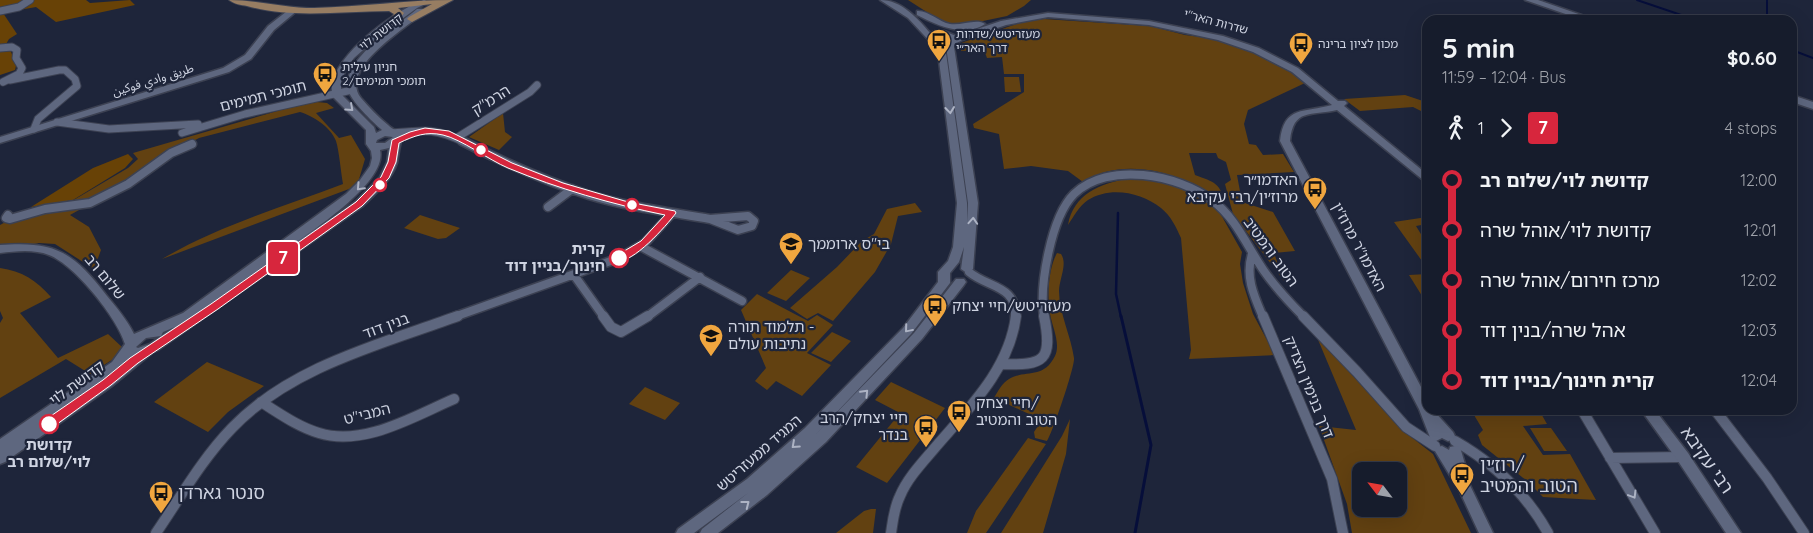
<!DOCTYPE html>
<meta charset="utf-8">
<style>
:root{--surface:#161c2c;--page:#232938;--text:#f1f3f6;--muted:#9ea1a9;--line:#353a48}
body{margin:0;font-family:Quicksand,"Noto Sans Arabic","Noto Sans Hebrew",sans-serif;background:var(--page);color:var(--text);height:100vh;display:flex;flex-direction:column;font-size:19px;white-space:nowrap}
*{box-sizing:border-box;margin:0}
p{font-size:16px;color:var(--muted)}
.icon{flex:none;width:28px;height:28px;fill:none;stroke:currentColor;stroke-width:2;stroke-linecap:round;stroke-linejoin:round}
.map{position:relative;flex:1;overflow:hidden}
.sheet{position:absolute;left:1422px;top:15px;width:375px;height:400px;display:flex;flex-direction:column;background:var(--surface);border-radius:15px;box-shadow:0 5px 20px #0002,0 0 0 1px var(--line)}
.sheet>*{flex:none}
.badge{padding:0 10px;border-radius:4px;font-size:18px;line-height:32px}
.needle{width:32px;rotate:301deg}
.controls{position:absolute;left:1352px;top:462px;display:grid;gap:10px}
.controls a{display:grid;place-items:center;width:55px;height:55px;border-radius:10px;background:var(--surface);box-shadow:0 5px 20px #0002,0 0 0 1px var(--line);font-size:25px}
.map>.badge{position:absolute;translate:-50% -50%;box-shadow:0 0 0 2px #fff}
.legs{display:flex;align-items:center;gap:8px;height:55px;padding:0 20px;font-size:16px}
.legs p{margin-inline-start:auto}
.summary{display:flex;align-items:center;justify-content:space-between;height:85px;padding:0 20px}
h1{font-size:28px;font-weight:700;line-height:38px}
ul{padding:0 20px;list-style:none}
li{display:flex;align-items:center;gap:18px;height:50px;font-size:19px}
li i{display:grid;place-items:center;width:8px;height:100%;margin:0 6px;background:currentColor}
li i::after{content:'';width:12px;height:12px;margin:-6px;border:4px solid;border-radius:50%;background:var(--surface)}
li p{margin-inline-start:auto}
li:first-child i{background:linear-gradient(#0000 50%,currentColor 0)}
li:last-child i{background:linear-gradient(currentColor 50%,#0000 0)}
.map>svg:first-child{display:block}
.green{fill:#624111;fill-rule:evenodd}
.forest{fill:#684206}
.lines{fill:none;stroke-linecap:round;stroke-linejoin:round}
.stream-far2{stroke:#060e3a;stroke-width:2}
.stream-far1{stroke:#060e3a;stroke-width:2.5}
.stream{stroke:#060e3a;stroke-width:3}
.minor-far2-casing{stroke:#3c4152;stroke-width:9}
.minor-far1-casing{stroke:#3c4152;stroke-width:11}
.minor-casing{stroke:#3c4152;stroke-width:12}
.tertiary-casing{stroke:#3c4152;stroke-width:3}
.secondary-casing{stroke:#3c4152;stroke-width:3}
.primary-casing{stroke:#3c4152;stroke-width:2}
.minor-far2{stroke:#5e677f;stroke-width:7}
.minor-far1{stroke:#5e677f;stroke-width:8}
.minor{stroke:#5e677f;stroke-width:10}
.tertiary{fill:#5e677f;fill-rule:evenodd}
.secondary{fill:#5e677f;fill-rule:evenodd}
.primary{fill:#977d62;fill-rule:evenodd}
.oneway{stroke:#adb3c4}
.line-1{fill:#d7263d;stroke:#fff}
.stop-1-dot{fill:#fff;stroke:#d7263d;stroke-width:2.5}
.labels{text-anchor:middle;stroke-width:4.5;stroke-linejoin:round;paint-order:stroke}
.far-street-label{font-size:12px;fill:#cfd4e2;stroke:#1e253a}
.far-poi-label{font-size:12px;fill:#cfd4e2;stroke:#1e253a;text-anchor:start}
.street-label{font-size:15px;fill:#cfd4e2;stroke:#1e253a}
.poi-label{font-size:15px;fill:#cfd4e2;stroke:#1e253a;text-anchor:start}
.stop-label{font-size:15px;font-weight:bold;fill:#cfd4e2;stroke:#1e253a;text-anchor:end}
.near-street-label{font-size:18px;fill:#cfd4e2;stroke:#1e253a}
.near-poi-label{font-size:18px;fill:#cfd4e2;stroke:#1e253a;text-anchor:start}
</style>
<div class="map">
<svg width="1813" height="533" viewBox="0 0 1813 533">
<rect width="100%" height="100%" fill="#1e253a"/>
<path class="green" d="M908,0h123l-7,6 -17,10 -48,10 -12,-1z
M1044,19l106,7 35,9 32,4 49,18 27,16 12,10 -57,27 -4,14 5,20 7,1 7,10 20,-1 11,18 -57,3 5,27 31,10 22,39 -21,2 10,28 -51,-67 -8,-30 6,-4 -5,-18 -8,-4 -2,-5h-27l6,22c19,7 27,8 29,30 -35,-30 -97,-51 -141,-23l-15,-11 -37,-5 -27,3 -5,-35 -25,-6 -1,-4 51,-32v-18h-20l-2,-17 -15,1 -3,-8 -23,1v-8l61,-21z
M1004,77h15l2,15h-16z
M1405,95l21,7 1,12 -14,-7 -53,4 -16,-12z
M317,102l10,1 7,5 -18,5 23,25 12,-3 14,24 -8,27 -195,73c56,-33 120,-52 181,-75 -2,-11 -4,-34 -7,-43 -5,-14 -23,-25 -36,-29l-101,26 -41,22 -52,35 -36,20 19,12 12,23 -7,19 -39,-25 -16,-1 -39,8v-26l31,-17 41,-7 56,-33 10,-9 -5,-6 172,-50z
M503,113l2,19 7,5 -13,13 -30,-13z
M1127,179h28l23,6 27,15 15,13 22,39 -2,12 3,19 10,31 22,41 -86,4 2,-9 -10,-112c-5,-11 -10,-22 -20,-30 -20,-16 -51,-22 -73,-8 -9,6 -14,16 -20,25 5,-30 32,-42 59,-46z
M915,203l7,9 -24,4 -7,28 -16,28 -42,49 -15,-8 -11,6 -17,-11 47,-41 25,-26 12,-7 13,-25z
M420,215l40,13 -14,10 -8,1 -34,-11z
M1427,217v7l-11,2 11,18v24l-33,-46z
M1057,253l4,1c7,10 -2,25 -2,37 0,22 12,45 15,67 1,9 -22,76 -27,83l-12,-3 -1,-6 8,-12 -48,-22c4,-7 8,-15 15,-19 17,-10 34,1 46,-23 6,-12 -3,-30 -5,-42 -3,-17 -2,-45 7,-61z
M0,268c22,3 36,12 51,29l-31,16 38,45 50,-24 15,14 -5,8 -28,18 -24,-15 -66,39v-75l3,-5 -3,-7z
M791,270l19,8 -24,23 -19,-8z
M1427,274h1l-1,30 -18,-29z
M757,294l51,27 9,-6 16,10 -26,28 24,12 -29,31 -26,-15 -9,9 -12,-9 11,-13 -25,-58z
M832,332l19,9 -20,21 -20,-9z
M1316,335l85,94 32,25 38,79h-119l-5,-29 -28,-78 37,4zM1361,471h38v38h-38z
M207,362l57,24 -36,26 -20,20 -54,-30z
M891,382l54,26 -58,75 -31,-16 44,-54 -25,-13z
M645,387l35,16 -15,17 -36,-16z
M1471,410h68l8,14 -24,2 20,29 27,-1 26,46 -53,-3 -16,-16 -45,-36 -4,-10 5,-5z
M1070,419l-4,35 -23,79h-42l61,-97z
M1530,428h21l16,23h-23z
M1028,438l18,6 -60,89h-19l9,-22z
M871,509h5l-3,24h-37l28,-22z"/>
<path class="forest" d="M0,0h86l4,3 40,-3 5,5 -79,17 -20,-15 -33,6 14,21 -8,5 -4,7h4l7,20 -1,4 -15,5z
M128,154l5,5 -8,9 -52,32 -42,7 62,-39z"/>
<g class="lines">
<path class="stream-far2" d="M1637,0l59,20
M1767,0v20
M1792,50l21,8"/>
<path class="stream-far1" d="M1118,213l-2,81 5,23"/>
<path class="stream" d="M1121,316l30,129 -16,88"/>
<defs>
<path id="minor-far2" d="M0,11l19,-4 11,-7
M0,48l12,-1 5,3 -1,8 6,10 -3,6 -16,8
M10,80l49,-10h6l10,9 2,7 -39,33 -4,10
M57,122l52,7 89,-5
M182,133l63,-19 107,-24
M393,133c31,-3 42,-5 71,9
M458,137l72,-45 7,-7"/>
<path id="minor-far1" d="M462,141c41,21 83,40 127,54 39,12 81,17 121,24
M548,207l24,-18
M8,215l-2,3 4,1 35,-10 45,-6 38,-19 43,-31 21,-9
M748,216l6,5 -2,5 -14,4 -28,-11z
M640,246l102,55
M1252,254c-7,23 2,42 11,63
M969,272c19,16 48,13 46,45
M574,275l30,42
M454,317l165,-59 26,-15 27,-30
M647,317l53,-40
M1044,317c-5,-31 7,-100 30,-123 34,-33 104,-20 139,7 23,17 35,47 51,70 12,17 26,32 40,46"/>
<path id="minor" d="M603,316l8,11 10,5 27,-16
M1263,316l69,163 11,54
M1303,316l54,56 49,55 29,19
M1001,364c44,2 52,-4 43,-48
M261,402c18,11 37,25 58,31 45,14 95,-17 135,-34
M1582,410l73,123
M1715,410l52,68 37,55
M1455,441c40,23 71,52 93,92
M1610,458l73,-1
M156,533c24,-35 46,-74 76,-105 58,-61 149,-84 226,-112
M891,533c2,-13 3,-25 9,-37 7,-17 21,-32 33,-46 34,-40 76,-79 83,-134"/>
<path id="tertiary" d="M424,0l5,2 -12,6 -37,27 -26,23 -8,11 -5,13v12l33,33 2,6 6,-3c-9,-8 -33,-30 -34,-42 -5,-30 49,-62 69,-79h6v4c-18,16 -85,56 -62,85 8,9 17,19 27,27 5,5 11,6 15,11 -4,9 -4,18 -6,27 -6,18 -21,30 -34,43l-205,144 -6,3 -40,33 -107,76 -5,2v-25l112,-77 13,-18c-8,-26 -50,-79 -76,-89 -15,-6 -33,-4 -49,-2v-8c56,-4 73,7 107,51 10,12 20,24 27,38l49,-21 163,-119 14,-14 10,-14 2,-8 -1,-7 -5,-7v-14l-33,-33c-12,-34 63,-88 91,-97zM385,136l8,1 -8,6h-9l1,-3zM389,148l-2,14 -7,15 -25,25 -86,59c26,-19 120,-76 111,-111zM175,327l-14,9 2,-4zM161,336l-11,8 -12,4 -2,-1 10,-9z
M880,0c22,0 38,19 51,34l13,-3 12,5 45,-15 47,-8 101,8 74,15 36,12 39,20 40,33h7l2,2 -3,3 84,69v9l-91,-74c-26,6 -44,-2 -47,31l138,259v10h5l20,22 2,4 -2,4 -5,1 -6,-3 -6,3 -5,-1 -12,-31 -139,-268c4,-36 24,-28 52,-36l-40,-33 -39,-20 -35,-12 -69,-15 -101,-8 -42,8 -44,15 -5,3 -3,4 24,156 -5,66 -6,4 -6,-4 3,-22 -5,15 -9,11v10l-39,51 -96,101 99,-102 42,-54h8l2,3 -2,3 -42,54 -96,103 -59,53 -49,38h-18l2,-4 46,-36 -54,40h-18l2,-4 69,-50 58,-51 98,-100 35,-46v-10l10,-11 5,-14 4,-44 -19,-150 -2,-5 -28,-30zM939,36l7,1 4,3 -6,4 2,2 22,157 -1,20v-20l-21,-150 -3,-8 -7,-7z
M291,8l7,2 -24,20 -23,29 -22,13 -229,71v-6l223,-69 22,-13 23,-29z
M917,11c11,-1 22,11 33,13 11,2 27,-6 35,0 -20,14 -49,1 -68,-9z
M1641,410h14l33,43 53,80h-15l-48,-72z
M1442,446l7,4 1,-3 5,-1 5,1 7,24 -2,4 28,58h-14l-19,-41 -25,-41 2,-4z"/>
<path id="secondary" d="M1525,0h13l58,20h-13z
M1792,95l21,7v7l-21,-7z"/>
<path id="primary" d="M229,0c28,0 56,8 85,8 46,-1 92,-8 139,-8l-41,22 -5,-3 2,-2 23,-13 -34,4 6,5 -8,11 -3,1 -5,-3 6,-8 -5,-3c-47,0 -96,8 -142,-5 -6,-1 -13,-2 -18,-6z"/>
</defs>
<use href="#minor-far2" class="minor-far2-casing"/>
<use href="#minor-far1" class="minor-far1-casing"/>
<use href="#minor" class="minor-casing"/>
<use href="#tertiary" class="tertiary-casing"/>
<use href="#secondary" class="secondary-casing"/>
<use href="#primary" class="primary-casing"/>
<use href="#minor-far2" class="minor-far2"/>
<use href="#minor-far1" class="minor-far1"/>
<use href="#minor" class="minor"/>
<use href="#tertiary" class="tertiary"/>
<use href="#secondary" class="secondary"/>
<use href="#primary" class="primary"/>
</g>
<defs><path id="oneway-chevron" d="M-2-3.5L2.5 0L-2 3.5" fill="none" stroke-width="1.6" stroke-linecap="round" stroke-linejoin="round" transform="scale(1.25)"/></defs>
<g class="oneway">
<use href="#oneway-chevron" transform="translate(350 108) rotate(42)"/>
<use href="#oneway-chevron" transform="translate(950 110) rotate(83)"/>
<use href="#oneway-chevron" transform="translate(360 187) rotate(133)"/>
<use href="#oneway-chevron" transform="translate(973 221) rotate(-86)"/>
<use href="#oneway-chevron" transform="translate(908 329) rotate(130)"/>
<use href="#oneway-chevron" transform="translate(865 393) rotate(-46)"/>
<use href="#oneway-chevron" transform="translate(795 445) rotate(138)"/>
<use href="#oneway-chevron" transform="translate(1633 495) rotate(59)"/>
<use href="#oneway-chevron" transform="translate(746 504) rotate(-38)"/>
</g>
<path class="line-1" d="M425,128l24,3 63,32 51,20 65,19 47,9 1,2c-10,13 -43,51 -60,48v-5l25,-15 24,-26c-54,-11 -106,-26 -157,-47 -19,-8 -47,-29 -65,-33 -17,-4 -29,1 -44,8l-3,19 -7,16 -27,28 -144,103 -80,54 -27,22 -58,42h-8l-2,-3 2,-4 58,-40 27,-22 81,-54 145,-102 25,-25 7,-15 4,-22 18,-8z"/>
<defs>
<symbol id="bus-pin" viewBox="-11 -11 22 30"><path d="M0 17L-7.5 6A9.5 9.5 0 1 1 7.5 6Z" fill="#f0a63f" stroke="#1e253a"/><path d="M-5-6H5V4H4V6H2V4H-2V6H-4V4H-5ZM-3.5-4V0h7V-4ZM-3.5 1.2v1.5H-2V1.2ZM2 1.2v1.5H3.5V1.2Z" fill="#111"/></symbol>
<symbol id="school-pin" viewBox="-11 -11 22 30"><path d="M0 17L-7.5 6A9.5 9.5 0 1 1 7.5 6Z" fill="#f0a63f" stroke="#1e253a"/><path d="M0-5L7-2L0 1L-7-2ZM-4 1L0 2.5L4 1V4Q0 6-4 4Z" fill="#111"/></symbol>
</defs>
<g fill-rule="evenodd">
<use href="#bus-pin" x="925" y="27" width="28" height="38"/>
<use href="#bus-pin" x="1287" y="30" width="28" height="38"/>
<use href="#bus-pin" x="311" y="60" width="28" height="38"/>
<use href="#bus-pin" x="1301" y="175" width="28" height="38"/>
<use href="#school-pin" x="777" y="230" width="28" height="38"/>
<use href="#bus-pin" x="921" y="292" width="28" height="38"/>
<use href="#school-pin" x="697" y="322" width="28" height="38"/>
<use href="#bus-pin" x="945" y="398" width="28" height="38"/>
<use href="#bus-pin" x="912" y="413" width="28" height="38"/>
<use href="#bus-pin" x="1448" y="461" width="28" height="38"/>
<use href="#bus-pin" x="147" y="479" width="28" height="38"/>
</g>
<g class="stop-1-dot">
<circle cx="481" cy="150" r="6"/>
<circle cx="380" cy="185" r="6"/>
<circle cx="632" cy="205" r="6"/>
<circle cx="619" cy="258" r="9"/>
<circle cx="49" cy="424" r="9"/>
</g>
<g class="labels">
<g class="far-street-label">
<text transform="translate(1216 22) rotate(15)" y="4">שדרות האר"י</text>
<text transform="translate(381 32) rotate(-38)" y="4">קדושת לוי</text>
<text transform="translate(153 80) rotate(-17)" y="4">طريق وادي فوکين</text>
</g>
<g class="far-poi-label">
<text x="956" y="38">מעזריטש/שדרות<tspan x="956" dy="14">דרך האר״י</tspan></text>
<text x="1318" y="48">מכון לציון ברינה</text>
<text x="342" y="71">חניון עילית<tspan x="342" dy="14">2/תומכי תמימים</tspan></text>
</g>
<g class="street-label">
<text transform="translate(263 96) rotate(-14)" y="5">תומכי תמימים</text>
<text transform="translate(491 100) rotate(-32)" y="5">הרמ"ק</text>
<text transform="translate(1359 247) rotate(62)" y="5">האדמו"ר מרוז'ין</text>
<text transform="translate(1271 252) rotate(54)" y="5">הטוב והמטיב</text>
<text transform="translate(105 277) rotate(50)" y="5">שלום רב</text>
<text transform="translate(386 326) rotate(-20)" y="5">בנין דוד</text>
<text transform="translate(77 383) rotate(-36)" y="5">קדושת לוי</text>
<text transform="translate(1309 387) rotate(68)" y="5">דרך בנימין הצדיק</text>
<text transform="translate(367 414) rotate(-14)" y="5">המבי"ט</text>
<text transform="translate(759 453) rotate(-41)" y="5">המגיד ממעזריטש</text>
</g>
<g class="poi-label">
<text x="1298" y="185" text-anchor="end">האדמו״ר<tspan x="1298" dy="17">מרוז׳ין/רבי עקיבא</tspan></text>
<text x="808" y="249">בי"ס ארוממך</text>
<text x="952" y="311">מעזריטש/חיי יצחק</text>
<text x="728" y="332">תלמוד תורה -<tspan x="728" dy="17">נתיבות עולם</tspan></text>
<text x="976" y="408">חיי יצחק/<tspan x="976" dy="17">הטוב והמטיב</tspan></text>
<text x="908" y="423" text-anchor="end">חיי יצחק/הרב<tspan x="908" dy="17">בנדר</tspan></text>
</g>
<g class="stop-label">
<text x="605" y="254">קרית<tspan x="605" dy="17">חינוך/בניין דוד</tspan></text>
<text x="49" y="450" text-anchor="middle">קדושת<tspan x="49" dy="17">לוי/שלום רב</tspan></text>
</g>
<g class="near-street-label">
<text transform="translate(1707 460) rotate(55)" y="6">רבי עקיבא</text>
</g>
<g class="near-poi-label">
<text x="1480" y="471">רוז׳ין/<tspan x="1480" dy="21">הטוב והמטיב</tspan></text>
<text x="178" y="499">סנטר גארדן</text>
</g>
</g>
</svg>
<div class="controls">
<a><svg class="needle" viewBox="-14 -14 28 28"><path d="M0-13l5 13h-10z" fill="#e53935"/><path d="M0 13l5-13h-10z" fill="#9ea1a9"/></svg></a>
</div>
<b class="badge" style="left:283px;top:258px;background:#d7263d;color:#fff">7</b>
<section class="sheet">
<div class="summary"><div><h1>5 min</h1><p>11:59 – 12:04 · Bus</p></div><b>$0.60</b></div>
<div class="legs"><svg class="icon" aria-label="walk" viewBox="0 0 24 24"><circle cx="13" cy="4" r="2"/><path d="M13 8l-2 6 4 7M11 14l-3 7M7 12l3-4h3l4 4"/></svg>1<svg class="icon" aria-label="forward" viewBox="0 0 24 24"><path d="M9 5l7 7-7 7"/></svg><b class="badge" style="background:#d7263d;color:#fff">7</b><p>4 stops</p></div>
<ul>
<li><i style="color:#d7263d"></i><b>קדושת לוי/שלום רב</b><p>12:00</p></li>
<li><i style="color:#d7263d"></i><span>קדושת לוי/אוהל שרה</span><p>12:01</p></li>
<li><i style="color:#d7263d"></i><span>מרכז חירום/אוהל שרה</span><p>12:02</p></li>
<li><i style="color:#d7263d"></i><span>אהל שרה/בנין דוד</span><p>12:03</p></li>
<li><i style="color:#d7263d"></i><b>קרית חינוך/בניין דוד</b><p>12:04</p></li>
</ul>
</section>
</div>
